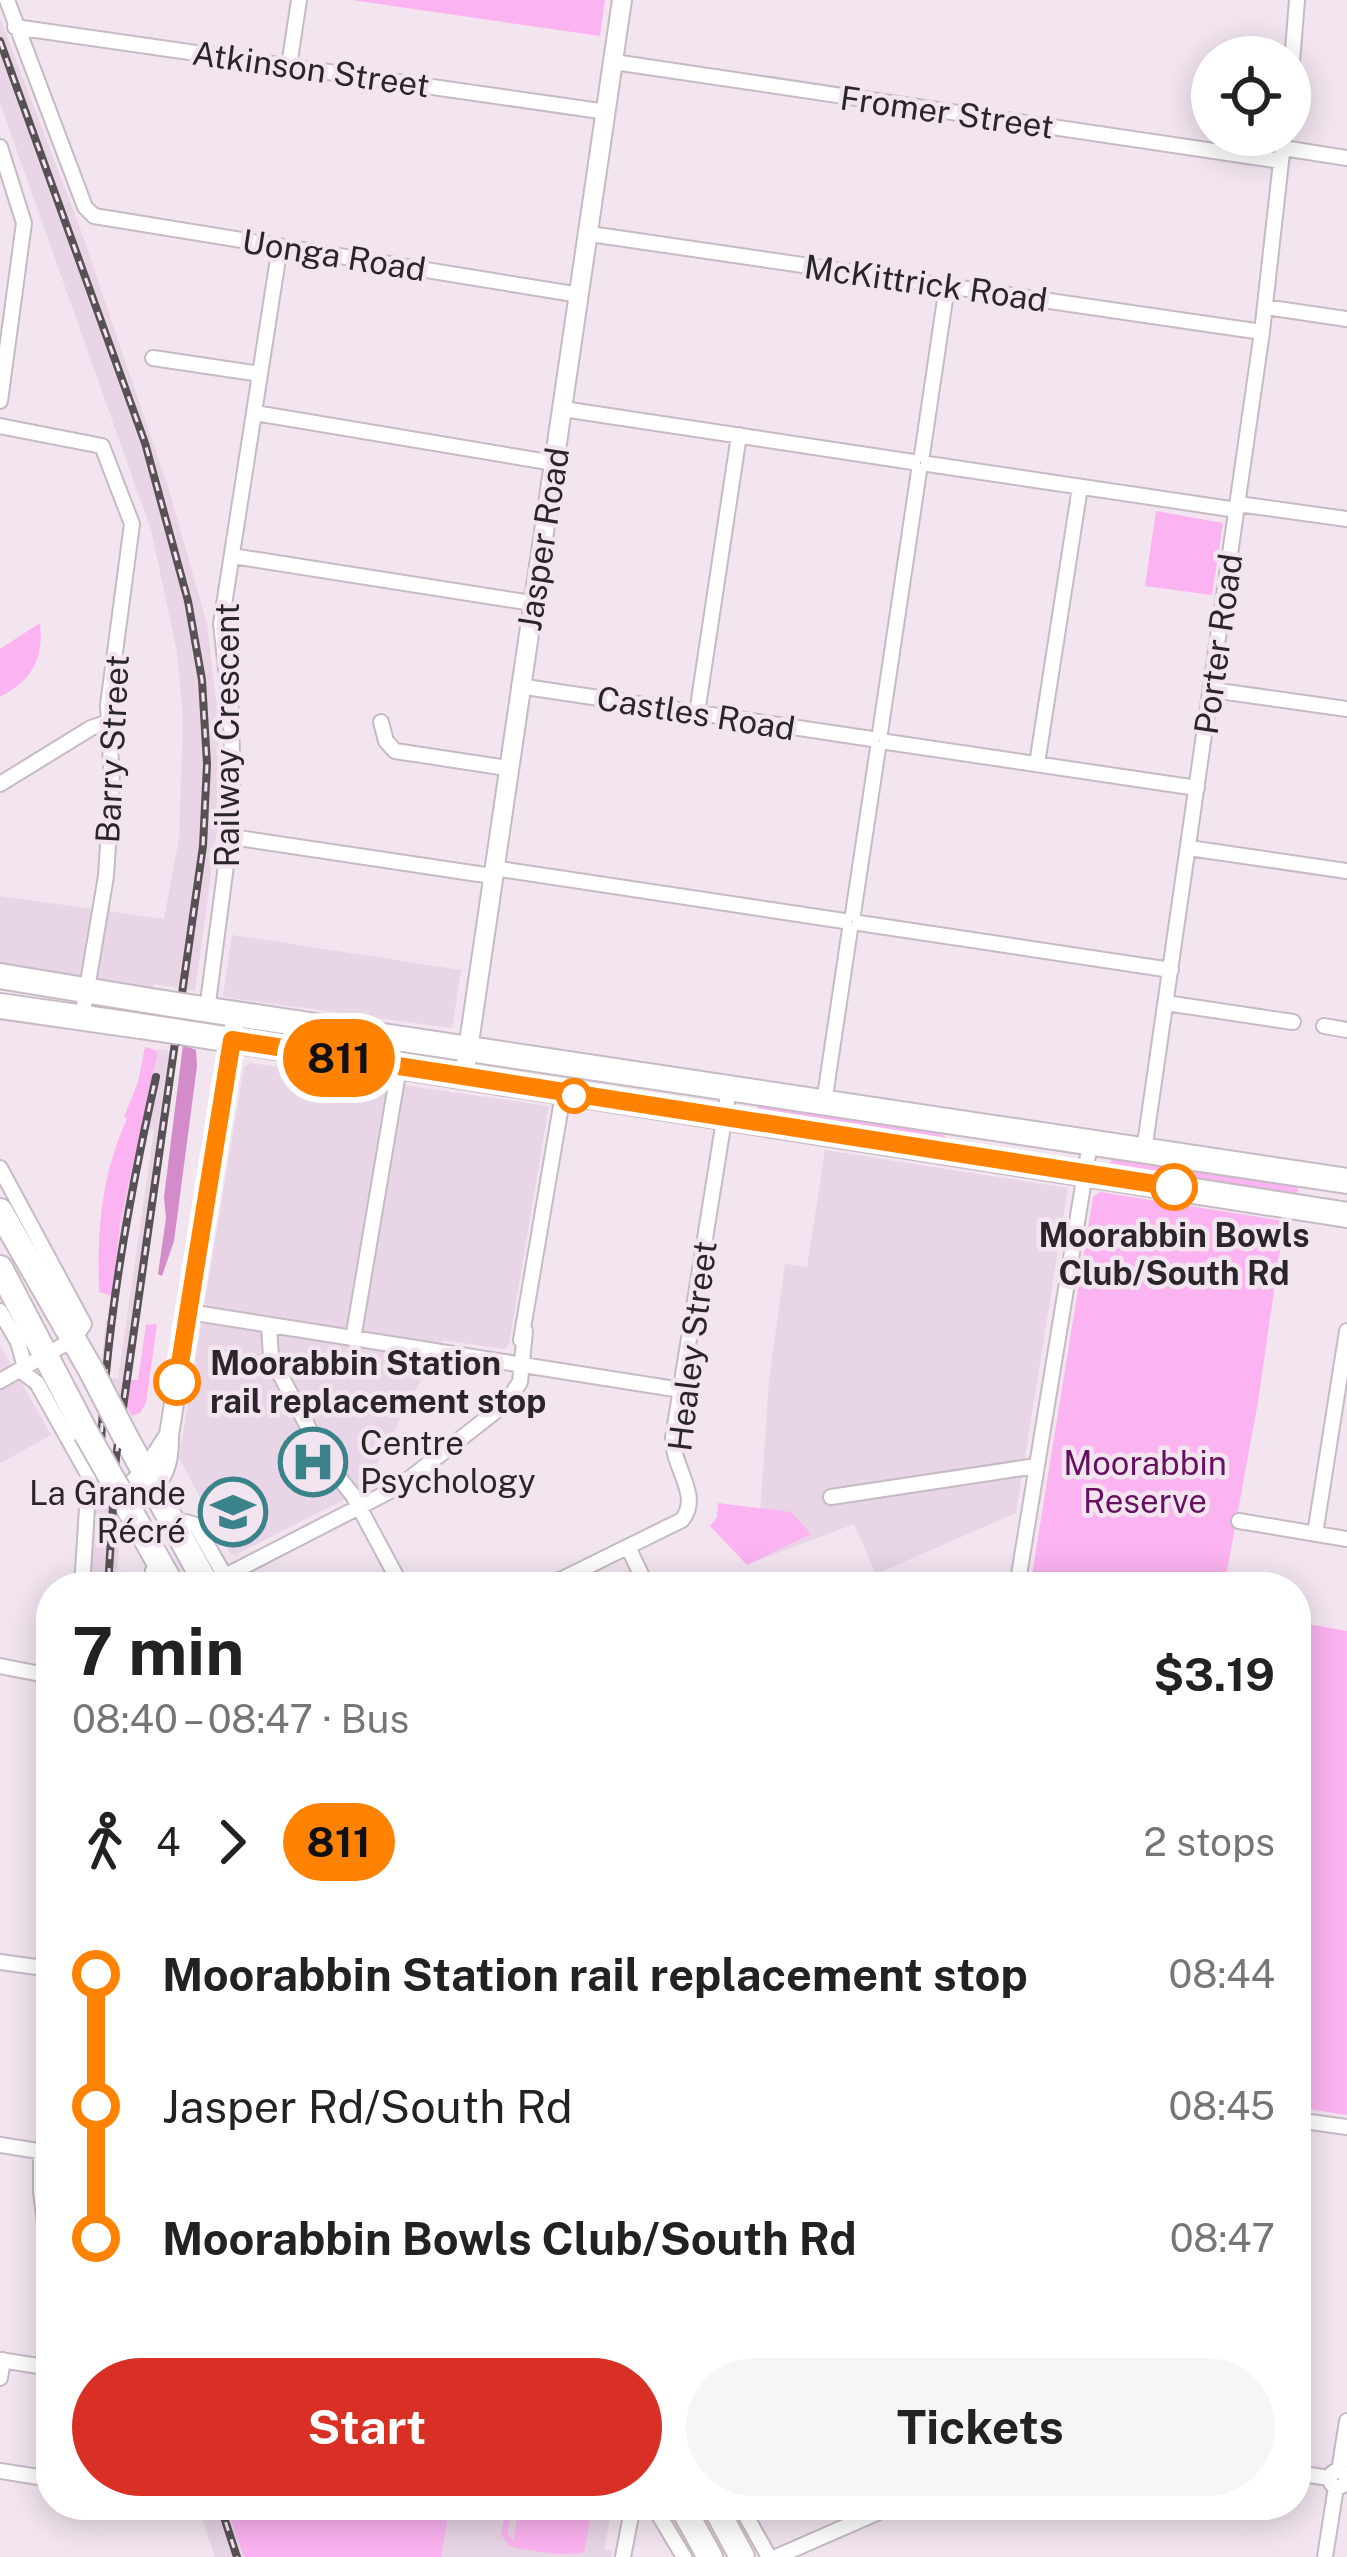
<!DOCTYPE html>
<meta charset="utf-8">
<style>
:root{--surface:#fff;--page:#f6f6f6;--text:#222;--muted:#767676;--accent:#d93025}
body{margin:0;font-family:"Public Sans",sans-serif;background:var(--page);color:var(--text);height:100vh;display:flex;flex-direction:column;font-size:45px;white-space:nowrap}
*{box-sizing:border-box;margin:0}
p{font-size:39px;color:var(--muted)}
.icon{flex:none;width:66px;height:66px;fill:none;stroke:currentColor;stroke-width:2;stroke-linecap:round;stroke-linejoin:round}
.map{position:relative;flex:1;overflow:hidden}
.side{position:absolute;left:36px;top:1572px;width:1275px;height:948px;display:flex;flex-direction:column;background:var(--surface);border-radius:48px;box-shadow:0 6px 30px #0003}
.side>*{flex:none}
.badge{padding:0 24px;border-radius:39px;font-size:42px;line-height:78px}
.fabs{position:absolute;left:1191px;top:36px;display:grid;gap:24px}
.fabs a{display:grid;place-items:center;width:120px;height:120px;border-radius:50%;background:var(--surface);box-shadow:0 6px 30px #0003;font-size:60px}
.map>.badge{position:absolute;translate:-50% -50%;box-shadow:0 0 0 6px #fff}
.legs{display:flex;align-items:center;gap:18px;height:132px;padding:0 36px;font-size:39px}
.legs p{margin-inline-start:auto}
.overview{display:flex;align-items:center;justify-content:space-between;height:204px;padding:0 36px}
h1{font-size:66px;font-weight:700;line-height:90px}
.primary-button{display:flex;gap:24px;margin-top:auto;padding:24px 36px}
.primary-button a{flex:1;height:138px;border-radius:72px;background:var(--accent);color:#fff;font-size:48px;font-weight:700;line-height:138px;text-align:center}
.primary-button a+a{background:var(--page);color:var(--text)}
ul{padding:0 36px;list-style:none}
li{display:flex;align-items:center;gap:42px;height:132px;font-size:45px}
li i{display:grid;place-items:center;width:18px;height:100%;margin:0 15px;background:currentColor}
li i::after{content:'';width:30px;height:30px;margin:-15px;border:9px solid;border-radius:50%;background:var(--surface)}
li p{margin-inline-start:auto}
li:first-child i{background:linear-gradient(#0000 50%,currentColor 0)}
li:last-child i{background:linear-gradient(currentColor 50%,#0000 0)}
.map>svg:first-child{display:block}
.built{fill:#e8d5e5}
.green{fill:#fcb3f1}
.forest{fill:#d38bc9}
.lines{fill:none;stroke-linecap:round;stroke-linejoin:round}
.minor-casing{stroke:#c6bac4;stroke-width:18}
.secondary-casing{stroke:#c6bac4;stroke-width:22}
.trunk-casing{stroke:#c6bac4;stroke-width:28}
.minor{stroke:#fff;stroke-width:14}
.secondary{stroke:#fff;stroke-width:18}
.trunk{stroke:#fff;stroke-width:24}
.rail-casing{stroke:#575156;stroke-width:8}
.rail{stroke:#f2e5f0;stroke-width:3;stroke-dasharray:9;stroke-linecap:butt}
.trunk-bridge-casing{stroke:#c6bac4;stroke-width:28;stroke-linecap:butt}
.trunk-bridge{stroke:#fff;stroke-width:24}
.line-1-casing{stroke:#fff;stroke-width:27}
.line-1{stroke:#ff8200;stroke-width:18}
.stop-1-dot{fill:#fff;stroke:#ff8200;stroke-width:6}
.labels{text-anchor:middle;stroke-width:9;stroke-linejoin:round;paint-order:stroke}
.street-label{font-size:33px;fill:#2a2529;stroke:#f2e5f0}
.stop-label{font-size:33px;font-weight:bold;fill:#2a2529;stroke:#f2e5f0}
.poi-label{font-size:33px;fill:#2a2529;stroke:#f2e5f0;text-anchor:start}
.park-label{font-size:33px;fill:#670f60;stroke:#f2e5f0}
</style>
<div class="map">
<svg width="1347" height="2557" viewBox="0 0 1347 2557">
<rect width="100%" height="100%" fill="#f2e5f0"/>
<path class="built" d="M0,18l80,210 89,262 38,134 11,94 1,97 -24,176 -41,-7 -2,6 -152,-24v-70l164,23 15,-81 4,-120 -6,-66 -26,-122 -151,-427z
M232,935l229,35 -9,58 -229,-31z
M158,1049l19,3 -51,354 -19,-29 -6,-11 5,-47 8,1 -7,57 11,2 36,-249 -6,-1 -7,25 -24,143 -5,-1 8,-73z
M250,1063l299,43 -40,238 -5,5 -62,-9 -79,150 -128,65 -6,-3 -50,-94 65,-391z
M825,1150l243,38 -52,325 -140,61 -22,-50 -97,37 12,-181 16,-116 22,3z
M0,1345l51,90 -50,28 -1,-2z
M95,1476l25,44 -3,67h-27z
M197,2505h29l18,52h-29z
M450,2505h170l-2,9 -7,-1 -7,36 8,2 -1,6h-170z"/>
<path class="green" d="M352,0h253l-5,36z
M1156,511l67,12 -11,72 -67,-9z
M40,623c4,36 -8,57 -40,74v-48z
M145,1047l13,4 -38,172 -8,73 -13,-4c-2,-60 2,-117 28,-173l-3,-2 14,-35z
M756,1103l82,10 105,22 11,8 -83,-10 -113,-24z
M1113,1158l186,27 -3,12 -187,-31z
M1100,1192l184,29 -26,181 -34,185h-194l63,-390z
M157,1324l-11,79 -6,10 -8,3 -6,-10 4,-26h8l8,-55z
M718,1503l73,9 20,22 -64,31 -37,-39 7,-9z
M1296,1622l51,9v484l-51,-8z
M226,2505h224l-9,52h-197z
M507,2505h11l-6,5 -5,22 6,9 7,-36c23,0 56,-5 70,16l-6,31c-20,5 -53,-1 -75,-6l-8,-12z"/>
<path class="forest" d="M183,1045l13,5 1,16 -23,175 -12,35 -4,-2 8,-56 -2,-21z"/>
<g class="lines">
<defs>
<path id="minor" d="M7,0l78,207 9,9 486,79
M15,27l592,85
M614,62l667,99
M289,66l10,-66
M1290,87l7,-87
M0,147l24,76 -24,178
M1283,148l64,10
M590,234l672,98
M1265,307l82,12
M153,358l107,16
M563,409l350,53
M255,413l299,50
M0,426l102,20 30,78 -24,181 4,78 -6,93 -24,142
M922,455l25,-169
M928,464l309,46
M1238,504l109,15
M232,556l300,47
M519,686l353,53
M1212,690l135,19
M697,713l42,-278
M381,722l5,19 9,10 112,17
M880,733l39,-262
M887,742l310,46
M1037,764l43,-277
M0,784l91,-56 18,-6
M232,837l260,39
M1189,848l158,23
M493,868l351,53
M853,914l25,-166
M859,923l312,47
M1166,1003l127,19
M207,1010l26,-198 -2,-99 -10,-89 59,-378
M1324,1026l23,4
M824,1103l26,-174
M1144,1151l118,-819 22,-197
M0,1168l84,156 -10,15 -74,42
M0,1311l18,31 7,25
M189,1312l492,78
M269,1325l2,32 56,106 25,31 50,93
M353,1339l46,-272
M521,1340l42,-246
M20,1370l17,13 52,93 -7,111
M831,1497l205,-31
M1239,1521l108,18
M175,1527l11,-5 10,3 35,62
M1315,1534l32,-203
M628,1547l19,40
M225,1576l175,-90 105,-82 15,-22 5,-51
M154,1587l-1,-16 7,-8
M546,1587l136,-67c20,-25 -10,-52 -9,-82l56,-349
M1017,1587l73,-444
M0,1666l51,10
M0,1962l51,7
M1296,2120l51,7
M0,2145l51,8
M41,2152v40l10,80
M0,2360l51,8
M0,2378l3,-18
M1330 2479a8 8 0 1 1 16 0a8 8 0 1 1-16 0Z
M0,2471l51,8
M1339,2471l8,-50
M1296,2473l33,5
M653,2505l31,52
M740,2505l29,52
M623,2557l10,-52
M776,2557l119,-52
M1325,2557l11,-70"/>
<path id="secondary" d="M464,1077l158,-1077
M121,1495l24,-23 24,-37
M128,1507c30,-25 42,-30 41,-72l67,-421"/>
<path id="trunk" d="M0,976l145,24
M0,1006l140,20
M196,1008l1151,173
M180,1032l1167,183
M0,1211l91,159
M0,1268l86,165
M126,1438l82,149
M119,1491l54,96
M681,2505l29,52
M714,2505l28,52"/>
</defs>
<use href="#minor" class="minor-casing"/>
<use href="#secondary" class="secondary-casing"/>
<use href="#trunk" class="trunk-casing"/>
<use href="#minor" class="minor"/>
<use href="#secondary" class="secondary"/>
<use href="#trunk" class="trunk"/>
<defs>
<path id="rail" d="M0,41l145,402 43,158 14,79 5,84 -4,82 -87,611 -8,130
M100,1468c4,-132 27,-262 56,-391
M220,2505l17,52"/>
</defs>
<use href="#rail" class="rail-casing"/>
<use href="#rail" class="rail"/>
<defs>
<path id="trunk-bridge" d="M145,1000l51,8
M140,1026l40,6
M91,1370l35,68
M86,1433l33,58"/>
</defs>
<use href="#trunk-bridge" class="trunk-bridge-casing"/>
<use href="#trunk-bridge" class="trunk-bridge"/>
</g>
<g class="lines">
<defs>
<path id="line-1" d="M177,1382l55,-342 942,147"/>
</defs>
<use href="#line-1" class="line-1-casing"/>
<use href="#line-1" class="line-1"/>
</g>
<defs>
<symbol id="hospital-ring" viewBox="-11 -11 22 22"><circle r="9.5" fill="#f2e5f0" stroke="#3b838a" stroke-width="1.5"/><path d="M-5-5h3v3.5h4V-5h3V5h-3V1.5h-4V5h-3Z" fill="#3b838a"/></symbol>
<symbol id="school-ring" viewBox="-11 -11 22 22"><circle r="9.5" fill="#f2e5f0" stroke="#3b838a" stroke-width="1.5"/><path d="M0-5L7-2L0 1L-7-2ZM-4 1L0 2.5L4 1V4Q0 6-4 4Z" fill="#3b838a"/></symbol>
</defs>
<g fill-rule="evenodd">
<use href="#hospital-ring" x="275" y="1424" width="76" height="76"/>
<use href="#school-ring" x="195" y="1474" width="76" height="76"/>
</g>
<g class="stop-1-dot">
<circle cx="574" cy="1096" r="15"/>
<circle cx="1174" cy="1187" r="21"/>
<circle cx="177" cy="1382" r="21"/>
</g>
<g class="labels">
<g class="street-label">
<text transform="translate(311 69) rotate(8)" y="12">Atkinson Street</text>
<text transform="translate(947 112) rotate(8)" y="12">Fromer Street</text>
<text transform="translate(334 255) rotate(9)" y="12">Uonga Road</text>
<text transform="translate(926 283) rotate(8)" y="12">McKittrick Road</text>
<text transform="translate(543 539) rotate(-81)" y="12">Jasper Road</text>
<text transform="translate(1218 644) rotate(-82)" y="12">Porter Road</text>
<text transform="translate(696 713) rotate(9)" y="12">Castles Road</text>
<text transform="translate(227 735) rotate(-90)" y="12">Railway Crescent</text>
<text transform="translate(112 749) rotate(-87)" y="12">Barry Street</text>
<text transform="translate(692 1346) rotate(-83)" y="12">Healey Street</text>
</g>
<g class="stop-label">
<text x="1174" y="1247">Moorabbin Bowls<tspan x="1174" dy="38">Club/South Rd</tspan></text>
<text x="210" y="1375" text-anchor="start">Moorabbin Station<tspan x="210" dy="38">rail replacement stop</tspan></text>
</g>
<g class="poi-label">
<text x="360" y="1455">Centre<tspan x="360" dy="38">Psychology</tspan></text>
<text x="186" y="1505" text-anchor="end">La Grande<tspan x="186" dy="38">Récré</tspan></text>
</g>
<g class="park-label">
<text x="1145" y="1475">Moorabbin<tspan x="1145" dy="38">Reserve</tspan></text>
</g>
</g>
</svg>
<div class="fabs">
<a><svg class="icon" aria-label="locate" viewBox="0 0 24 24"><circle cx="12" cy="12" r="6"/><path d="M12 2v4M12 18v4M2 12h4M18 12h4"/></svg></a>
</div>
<b class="badge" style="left:339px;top:1058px;background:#ff8200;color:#111">811</b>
<section class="side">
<div class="overview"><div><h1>7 min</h1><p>08:40 – 08:47 · Bus</p></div><b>$3.19</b></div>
<div class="legs"><svg class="icon" aria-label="walk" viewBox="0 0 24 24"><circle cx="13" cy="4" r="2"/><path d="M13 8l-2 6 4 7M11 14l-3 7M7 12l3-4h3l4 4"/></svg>4<svg class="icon" aria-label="forward" viewBox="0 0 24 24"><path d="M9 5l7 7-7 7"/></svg><b class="badge" style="background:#ff8200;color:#111">811</b><p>2 stops</p></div>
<ul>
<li><i style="color:#ff8200"></i><b>Moorabbin Station rail replacement stop</b><p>08:44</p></li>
<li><i style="color:#ff8200"></i><span>Jasper Rd/South Rd</span><p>08:45</p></li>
<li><i style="color:#ff8200"></i><b>Moorabbin Bowls Club/South Rd</b><p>08:47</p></li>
</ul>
<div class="primary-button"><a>Start</a><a>Tickets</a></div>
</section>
</div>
